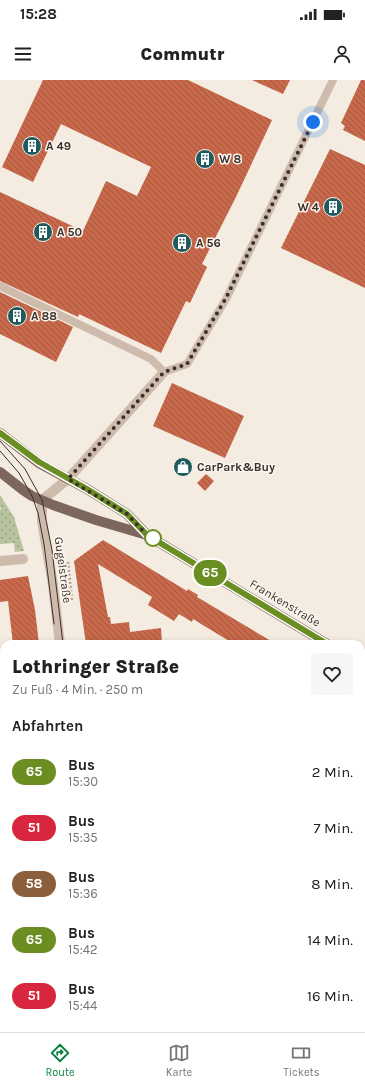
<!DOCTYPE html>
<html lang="de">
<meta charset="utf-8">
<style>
:root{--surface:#fff;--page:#f6f6f6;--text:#222;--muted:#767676;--line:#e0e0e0;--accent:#0b8043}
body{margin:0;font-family:Karla,sans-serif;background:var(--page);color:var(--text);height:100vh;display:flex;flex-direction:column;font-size:15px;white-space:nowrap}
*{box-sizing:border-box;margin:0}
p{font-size:13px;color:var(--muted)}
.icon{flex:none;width:22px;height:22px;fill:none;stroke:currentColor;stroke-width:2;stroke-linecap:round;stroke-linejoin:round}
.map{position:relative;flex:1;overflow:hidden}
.side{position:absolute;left:0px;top:560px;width:365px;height:392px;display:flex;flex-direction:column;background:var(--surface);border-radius:12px 12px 0 0;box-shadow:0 2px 6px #0003}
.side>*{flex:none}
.badge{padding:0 8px;border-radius:13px;font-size:14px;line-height:26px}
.you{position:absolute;width:20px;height:20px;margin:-10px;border:3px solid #fff;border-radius:50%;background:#1a73e8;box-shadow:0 0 0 6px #1a73e833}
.map>.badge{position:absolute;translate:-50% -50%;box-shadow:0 0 0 2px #fff}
h2{padding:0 12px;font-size:15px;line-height:36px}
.round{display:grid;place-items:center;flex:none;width:42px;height:42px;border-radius:4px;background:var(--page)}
.overview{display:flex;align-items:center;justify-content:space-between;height:68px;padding:0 12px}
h1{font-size:19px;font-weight:800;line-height:30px}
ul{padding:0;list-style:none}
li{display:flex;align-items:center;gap:12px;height:56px;padding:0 12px}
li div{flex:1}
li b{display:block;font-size:15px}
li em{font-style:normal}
li .badge{min-width:44px;font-weight:700;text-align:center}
.status{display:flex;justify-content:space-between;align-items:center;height:28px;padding:0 20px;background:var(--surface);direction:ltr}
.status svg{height:11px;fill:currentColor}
header{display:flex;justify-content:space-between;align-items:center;height:52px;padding:0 12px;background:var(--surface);font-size:18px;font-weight:800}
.menu{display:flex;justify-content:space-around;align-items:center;height:56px;border-top:1px solid var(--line);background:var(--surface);font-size:11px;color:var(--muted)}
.menu a{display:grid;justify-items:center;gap:2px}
.menu .selected{color:var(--accent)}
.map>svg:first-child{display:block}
.grass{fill:url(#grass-dots)}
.building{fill:url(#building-back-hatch)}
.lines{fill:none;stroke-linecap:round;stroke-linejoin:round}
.path{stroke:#b9a596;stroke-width:2.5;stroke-dasharray:2 2;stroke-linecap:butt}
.lane{stroke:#cdbbac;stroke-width:8}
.street{stroke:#cdbbac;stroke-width:10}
.primary{stroke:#7d675c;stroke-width:10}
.tram{stroke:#3b302b;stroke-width:1}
.line-casing{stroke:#fff;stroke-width:9}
.line{stroke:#6b8e23;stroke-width:6}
.walk{stroke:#3b302b;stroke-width:4;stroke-dasharray:0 7.2}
.stop-dot{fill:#fff;stroke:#6b8e23;stroke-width:2}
.labels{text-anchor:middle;stroke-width:3;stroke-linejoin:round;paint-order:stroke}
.poi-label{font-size:12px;font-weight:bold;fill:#3b302b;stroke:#fbf5ee;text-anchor:start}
.street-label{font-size:12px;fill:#3b302b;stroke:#fbf5ee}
</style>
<div class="status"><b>15:28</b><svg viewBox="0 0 49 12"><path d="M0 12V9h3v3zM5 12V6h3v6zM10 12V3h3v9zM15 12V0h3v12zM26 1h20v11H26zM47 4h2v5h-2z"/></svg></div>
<header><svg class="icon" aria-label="menu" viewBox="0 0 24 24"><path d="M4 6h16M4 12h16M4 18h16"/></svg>Commutr<svg class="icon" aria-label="person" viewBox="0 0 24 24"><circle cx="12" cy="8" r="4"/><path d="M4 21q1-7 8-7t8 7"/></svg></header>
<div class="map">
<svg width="365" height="952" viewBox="0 0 365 952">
<defs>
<pattern id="grass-dots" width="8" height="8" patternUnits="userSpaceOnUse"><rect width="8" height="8" fill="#b8c4a0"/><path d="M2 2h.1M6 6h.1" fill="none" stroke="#97a083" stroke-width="1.8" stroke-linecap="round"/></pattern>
<pattern id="building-back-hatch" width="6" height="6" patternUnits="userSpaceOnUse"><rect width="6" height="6" fill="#c8694b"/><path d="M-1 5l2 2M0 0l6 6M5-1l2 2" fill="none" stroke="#a4573f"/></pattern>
</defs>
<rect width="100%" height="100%" fill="#f4ebe1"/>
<path class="grass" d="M0,415l14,22 10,34 -9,1 -1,-9 -14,1v-34l1,-2 -1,-1z"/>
<path class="building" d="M43,0h145l84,40 -36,77 -34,67 5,3 -17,36 -4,-2 -25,52 -82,-39 -1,3 -78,-36v-89l83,39 23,-50 31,15 14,-29 -90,-43 -28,58 -31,-15z
M252,0h38l-7,14z
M361,0h4v61l-22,-11 2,-4 -4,-3z
M330,69l35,16v123l-84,-40z
M0,212l73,35 -17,35 -56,-28z
M172,303l72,33 -19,42 -72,-32z
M206,394l8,7 -9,10 -8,-8z
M103,460l84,51 1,-2 10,6 -1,2 79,47h-42l-41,-25 -1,3 -13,-8 -5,7 -26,-16 4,-8 -54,-33 10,53h2l1,7 18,-2 1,10 31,-4 1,16h-76l-12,-83z
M28,496l7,34 4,34h-26l-5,-43 -8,1v-22z"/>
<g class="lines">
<path class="path" d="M68,482l4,38"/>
<path class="lane" d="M0,206l151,73 13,13 23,-8 39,-65 107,-219"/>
<path class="street" d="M0,481l23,-2
M60,564l-7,-59 -11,-64v-21l26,-21 96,-107
M361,765h4
M1,792l3,24
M361,940l4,-2
M21,948l1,4
M171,948l2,4
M328,952l11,-4"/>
<path class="primary" d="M0,353l39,30 48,26 40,25 20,21
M0,392l23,18 9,6 21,9 43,15 51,15 180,109
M361,585l4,2"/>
<path class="tram" d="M0,361l25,28 17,31 10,50 11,94
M0,371l19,22 13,23 6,17 6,31 10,80
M168,948l2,4
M175,948l2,4"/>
</g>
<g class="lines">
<defs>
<path id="line" d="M0,353l39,29 48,27 40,25 20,21 180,109"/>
</defs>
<use href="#line" class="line-casing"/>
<use href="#line" class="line"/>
<path class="walk" d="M153,458l-6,-3 -20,-21 -59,-35 96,-107 23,-8 39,-66 87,-176"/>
</g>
<defs>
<symbol id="building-disc" viewBox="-11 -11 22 22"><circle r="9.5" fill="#1f5a5e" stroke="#fbf5ee"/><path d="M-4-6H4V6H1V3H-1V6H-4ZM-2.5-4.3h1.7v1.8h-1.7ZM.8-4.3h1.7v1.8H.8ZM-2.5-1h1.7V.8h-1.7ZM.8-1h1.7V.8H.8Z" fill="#fff"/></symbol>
<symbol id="shop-disc" viewBox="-11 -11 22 22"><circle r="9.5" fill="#1f5a5e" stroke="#fbf5ee"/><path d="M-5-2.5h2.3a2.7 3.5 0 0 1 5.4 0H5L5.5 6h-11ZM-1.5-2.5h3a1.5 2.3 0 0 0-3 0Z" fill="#fff"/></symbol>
</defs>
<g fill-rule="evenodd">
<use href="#building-disc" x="21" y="55" width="22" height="22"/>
<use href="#building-disc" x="194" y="68" width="22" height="22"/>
<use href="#building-disc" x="322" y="116" width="22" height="22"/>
<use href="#building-disc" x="32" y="141" width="22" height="22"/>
<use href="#building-disc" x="171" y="152" width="22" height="22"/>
<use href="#building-disc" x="6" y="225" width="22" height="22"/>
<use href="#shop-disc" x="172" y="376" width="22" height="22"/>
</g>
<circle class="stop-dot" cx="153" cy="458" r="8"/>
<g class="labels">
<g class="poi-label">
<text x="46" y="70">A 49</text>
<text x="219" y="83">W 8</text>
<text x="319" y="131" text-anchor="end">W 4</text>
<text x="57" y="156">A 50</text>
<text x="196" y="167">A 56</text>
<text x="31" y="240">A 88</text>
<text x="197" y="391">CarPark&amp;Buy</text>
</g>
<g class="street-label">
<text transform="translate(63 490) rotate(82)" y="4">Gugelstraße</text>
<text transform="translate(285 523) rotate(31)" y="4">Frankenstraße</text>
</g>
</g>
</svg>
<div class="you" style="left:313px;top:42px"></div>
<b class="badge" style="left:210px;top:493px;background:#6b8e23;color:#fff">65</b>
<section class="side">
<div class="overview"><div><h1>Lothringer Straße</h1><p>Zu Fuß · 4 Min. · 250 m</p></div><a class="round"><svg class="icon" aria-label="heart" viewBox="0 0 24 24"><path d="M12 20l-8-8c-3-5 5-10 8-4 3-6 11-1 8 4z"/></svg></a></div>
<h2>Abfahrten</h2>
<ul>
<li><span class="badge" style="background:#6b8e23;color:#fff">65</span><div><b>Bus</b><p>15:30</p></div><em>2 Min.</em></li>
<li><span class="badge" style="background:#d7263d;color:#fff">51</span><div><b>Bus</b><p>15:35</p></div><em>7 Min.</em></li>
<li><span class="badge" style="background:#8b5e3c;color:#fff">58</span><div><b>Bus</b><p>15:36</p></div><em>8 Min.</em></li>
<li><span class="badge" style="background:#6b8e23;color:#fff">65</span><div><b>Bus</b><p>15:42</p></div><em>14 Min.</em></li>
<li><span class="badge" style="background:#d7263d;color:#fff">51</span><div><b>Bus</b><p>15:44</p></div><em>16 Min.</em></li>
</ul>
</section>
</div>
<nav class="menu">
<a class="selected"><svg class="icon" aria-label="directions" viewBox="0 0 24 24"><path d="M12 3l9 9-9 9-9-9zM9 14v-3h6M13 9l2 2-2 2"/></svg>Route</a>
<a><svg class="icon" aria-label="map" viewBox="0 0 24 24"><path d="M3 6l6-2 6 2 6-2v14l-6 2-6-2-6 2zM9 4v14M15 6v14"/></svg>Karte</a>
<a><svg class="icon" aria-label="tickets" viewBox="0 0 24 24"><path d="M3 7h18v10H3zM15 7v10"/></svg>Tickets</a>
</nav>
